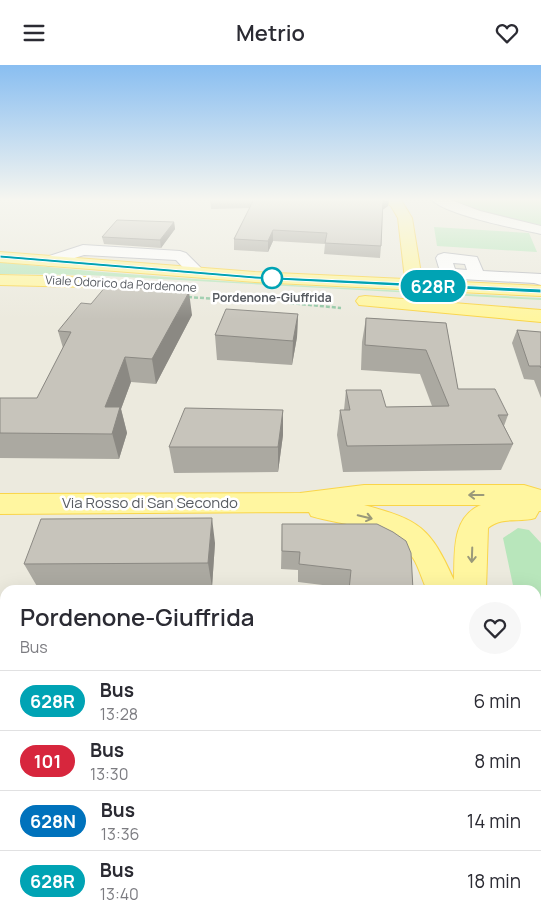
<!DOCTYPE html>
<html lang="it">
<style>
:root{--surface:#fff;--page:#f7f7f7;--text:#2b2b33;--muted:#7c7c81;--line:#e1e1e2}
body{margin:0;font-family:Manrope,sans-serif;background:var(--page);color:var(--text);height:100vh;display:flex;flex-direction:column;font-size:19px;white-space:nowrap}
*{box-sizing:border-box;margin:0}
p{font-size:16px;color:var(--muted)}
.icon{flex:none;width:28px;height:28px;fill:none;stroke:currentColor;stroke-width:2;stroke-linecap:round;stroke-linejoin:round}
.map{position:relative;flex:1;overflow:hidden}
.sheet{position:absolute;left:0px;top:520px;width:541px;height:335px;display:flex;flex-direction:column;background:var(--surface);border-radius:15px 15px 0 0;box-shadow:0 5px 20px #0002}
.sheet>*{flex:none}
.badge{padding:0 10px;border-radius:16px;font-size:18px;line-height:32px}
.map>.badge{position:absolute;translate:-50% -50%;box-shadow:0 0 0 2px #fff}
.round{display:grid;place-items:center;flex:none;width:52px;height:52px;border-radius:26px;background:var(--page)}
.head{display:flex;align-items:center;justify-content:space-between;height:85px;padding:0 20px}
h1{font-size:24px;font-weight:600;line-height:38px}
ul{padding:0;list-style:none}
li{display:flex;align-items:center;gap:15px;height:60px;padding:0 20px;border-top:1px solid var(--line)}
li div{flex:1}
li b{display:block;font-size:19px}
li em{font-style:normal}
li .badge{min-width:55px;font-weight:700;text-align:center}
header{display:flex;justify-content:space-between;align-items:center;height:65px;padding:0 20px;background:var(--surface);font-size:22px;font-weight:600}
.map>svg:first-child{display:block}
.green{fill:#b8e6bb}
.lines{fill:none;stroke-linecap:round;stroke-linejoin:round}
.minor-casing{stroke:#b7b9bf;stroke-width:2}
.major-casing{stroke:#fad549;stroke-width:2}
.path{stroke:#91c7a4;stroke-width:2.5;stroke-dasharray:4 2;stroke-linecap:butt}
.minor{fill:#fff;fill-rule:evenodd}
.major{fill:#fff6a0;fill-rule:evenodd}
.wall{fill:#aba9a1}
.shaded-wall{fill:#8b8983}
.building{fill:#c7c4bb;stroke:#8b8983}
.oneway{stroke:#9a997a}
.line{fill:#00a3b4;stroke:#fff}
.stop-dot{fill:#fff;stroke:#00a3b4;stroke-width:2.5}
.labels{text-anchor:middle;stroke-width:5;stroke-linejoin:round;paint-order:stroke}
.far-street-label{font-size:12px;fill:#575b61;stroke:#fff}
.far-stop-label{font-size:12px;font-weight:bold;fill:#575b61;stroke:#fff}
.street-label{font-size:15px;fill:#575b61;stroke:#fff}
</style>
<header><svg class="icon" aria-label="menu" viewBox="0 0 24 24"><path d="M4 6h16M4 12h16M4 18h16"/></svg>Metrio<svg class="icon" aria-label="heart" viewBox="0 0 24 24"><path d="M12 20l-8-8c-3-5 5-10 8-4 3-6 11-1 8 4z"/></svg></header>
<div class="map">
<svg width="541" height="855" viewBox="0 0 541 855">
<rect width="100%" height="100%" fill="#eceade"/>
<path class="green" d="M445,134h96v26c-33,-7 -66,-12 -96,-26z
M434,162l95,6 8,19 -100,-6z
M0,197c180,20 361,26 541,36v2l-453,-25 -88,-1z
M518,463l11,2 12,13v173l-5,-22v-104h-22l-11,-52z"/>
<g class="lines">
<defs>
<path id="minor" d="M431,134h17l32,12 61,15v8c-23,-5 -96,-19 -110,-35z
M83,180l97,6 6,2 19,19 -2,4h-12l-15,-16 -92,-5 -35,11 -6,-2 -2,-3 2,-3z
M444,188l33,4 6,14 58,3v11l-7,-2 -92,-5 -6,-20 2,-3zM453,198l12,1 2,6 -12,-1z"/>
<path id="major" d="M381,134l20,1 11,18 10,62 119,6v10l-286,-14 -255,-20v-10l255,20 150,7 -7,-61 -7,-12z
M0,210l86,2 6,1 3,4 -3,4 -6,1 -86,-2z
M365,231l176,14v12l-182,-17 -3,-4 3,-4z
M364,420h160l17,5v21h-2l-4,7c-16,5 -33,-2 -47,10l-2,62h-59c-5,-10 -8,-23 -14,-32 -24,-34 -66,-31 -102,-42l-2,-4 -309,2v-20l300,-1zM364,440h117c-30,12 -26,48 -27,75 -24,-53 -34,-60 -90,-75z
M477,850h48l1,5h-48z"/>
</defs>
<use href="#minor" class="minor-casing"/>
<use href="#major" class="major-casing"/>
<path class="path" d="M188,232l29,2
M290,238l51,5"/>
<use href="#minor" class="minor"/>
<use href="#major" class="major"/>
</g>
<path class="wall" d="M210,134h179l-1,7 -6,4 -1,36 -1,12 -56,-4 1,-10 -52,-3 -5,11 -34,-2v-11l16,-31 -39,1z
M174,157l1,7 -14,19 -57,-4 -2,-7z
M298,249l-1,23 -5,28 -75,-5 -2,-25z
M192,250l-36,69 -25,-2 -10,27 6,24 -8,26 -119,-1v-60h37l26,-50 -5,-17z
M366,253l80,5 12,66 50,26 -4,11 9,18 -12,26 -158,2 -6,-37 3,-25h4l2,-20 40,17 46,-1 -12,-32 -59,-4 1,-28z
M517,265l24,2v66l-7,-18 -10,-1 -12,-36z
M283,345v25l-5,37 -104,1 -5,-26z
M282,459l131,66h-66v-2l-49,-6v-12l-17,-1z
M215,478l-3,44 -174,1 -14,-24z"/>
<path class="shaded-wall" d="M385,134h4l-1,7 -7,5 2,-11z
M174,157l1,7 -14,19 -1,-8z
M273,165v11l-5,11v-11z
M189,227l3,23 -36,69 -4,-25z
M298,249l-1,23 -5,28 1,-24z
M125,292l6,25 -10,27 6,24 -8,26 -14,-52z
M283,345v25l-5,37v-25z
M212,453l3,25 -3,44 -4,-24z
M5,834v16h13l-5,5h-13v-16z
M176,850h8l-2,5h-7z"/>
<path class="building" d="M254,134h131l-2,1 -2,46 -56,-3 2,-10 -54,-3 -5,11 -34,-2z
M117,155l57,2 -14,18 -58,-3z
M106,221l83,6 -37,67 -27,-2 -20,50h15l-8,27 -112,-1v-35h37l34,-66 -13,-1 23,-28 10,1z
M226,244l72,5 -5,27 -78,-6z
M366,253l80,5 12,66h37l13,26h-10l15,29 -166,2 -7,-36h10l-4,-20h35l5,17 63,-1 -23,-56 -61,-5z
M517,265l24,2v36l-1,-2h-11z
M185,343l98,2 -5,37h-109z
M212,453l-4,45 -184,1 17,-45z
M282,459h95l16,8 13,9 5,12 2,37h-64l2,-20 -52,-6 1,-12 -18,-1z
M5,701v133l-5,5v-135z
M128,850h48l-1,5h-49z"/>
<defs><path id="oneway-shaft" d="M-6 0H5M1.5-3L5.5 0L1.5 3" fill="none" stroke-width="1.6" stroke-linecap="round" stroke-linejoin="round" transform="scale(1.25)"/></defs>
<g class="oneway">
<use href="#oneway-shaft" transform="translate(476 430) rotate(180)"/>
<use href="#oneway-shaft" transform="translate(365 452) rotate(13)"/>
<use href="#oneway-shaft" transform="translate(472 490) rotate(92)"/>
</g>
<linearGradient id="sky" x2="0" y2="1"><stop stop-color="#89bef1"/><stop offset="0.53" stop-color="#f6f6f0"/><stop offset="1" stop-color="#f6f6f0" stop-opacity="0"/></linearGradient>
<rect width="541" height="254" fill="url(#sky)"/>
<path class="line" d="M0,190l255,21 286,13v4l-286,-14 -255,-21z"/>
<circle class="stop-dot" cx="272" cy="213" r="10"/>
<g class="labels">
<g class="far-street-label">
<text transform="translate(121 219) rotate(3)" y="4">Viale Odorico da Pordenone</text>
</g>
<g class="far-stop-label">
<text x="272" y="237">Pordenone-Giuffrida</text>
</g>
<g class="street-label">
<text x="150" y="443">Via Rosso di San Secondo</text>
</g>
</g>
</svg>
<b class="badge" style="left:433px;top:221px;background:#00a3b4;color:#fff">628R</b>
<section class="sheet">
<div class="head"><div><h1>Pordenone-Giuffrida</h1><p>Bus</p></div><a class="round"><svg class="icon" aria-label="heart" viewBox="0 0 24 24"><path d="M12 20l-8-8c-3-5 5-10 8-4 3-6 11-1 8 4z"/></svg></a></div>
<ul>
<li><span class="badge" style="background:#00a3b4;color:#fff">628R</span><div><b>Bus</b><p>13:28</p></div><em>6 min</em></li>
<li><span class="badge" style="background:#d7263d;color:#fff">101</span><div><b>Bus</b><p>13:30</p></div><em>8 min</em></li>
<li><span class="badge" style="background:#0072bc;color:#fff">628N</span><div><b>Bus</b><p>13:36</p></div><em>14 min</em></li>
<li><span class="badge" style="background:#00a3b4;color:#fff">628R</span><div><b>Bus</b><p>13:40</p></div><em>18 min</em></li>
</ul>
</section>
</div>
